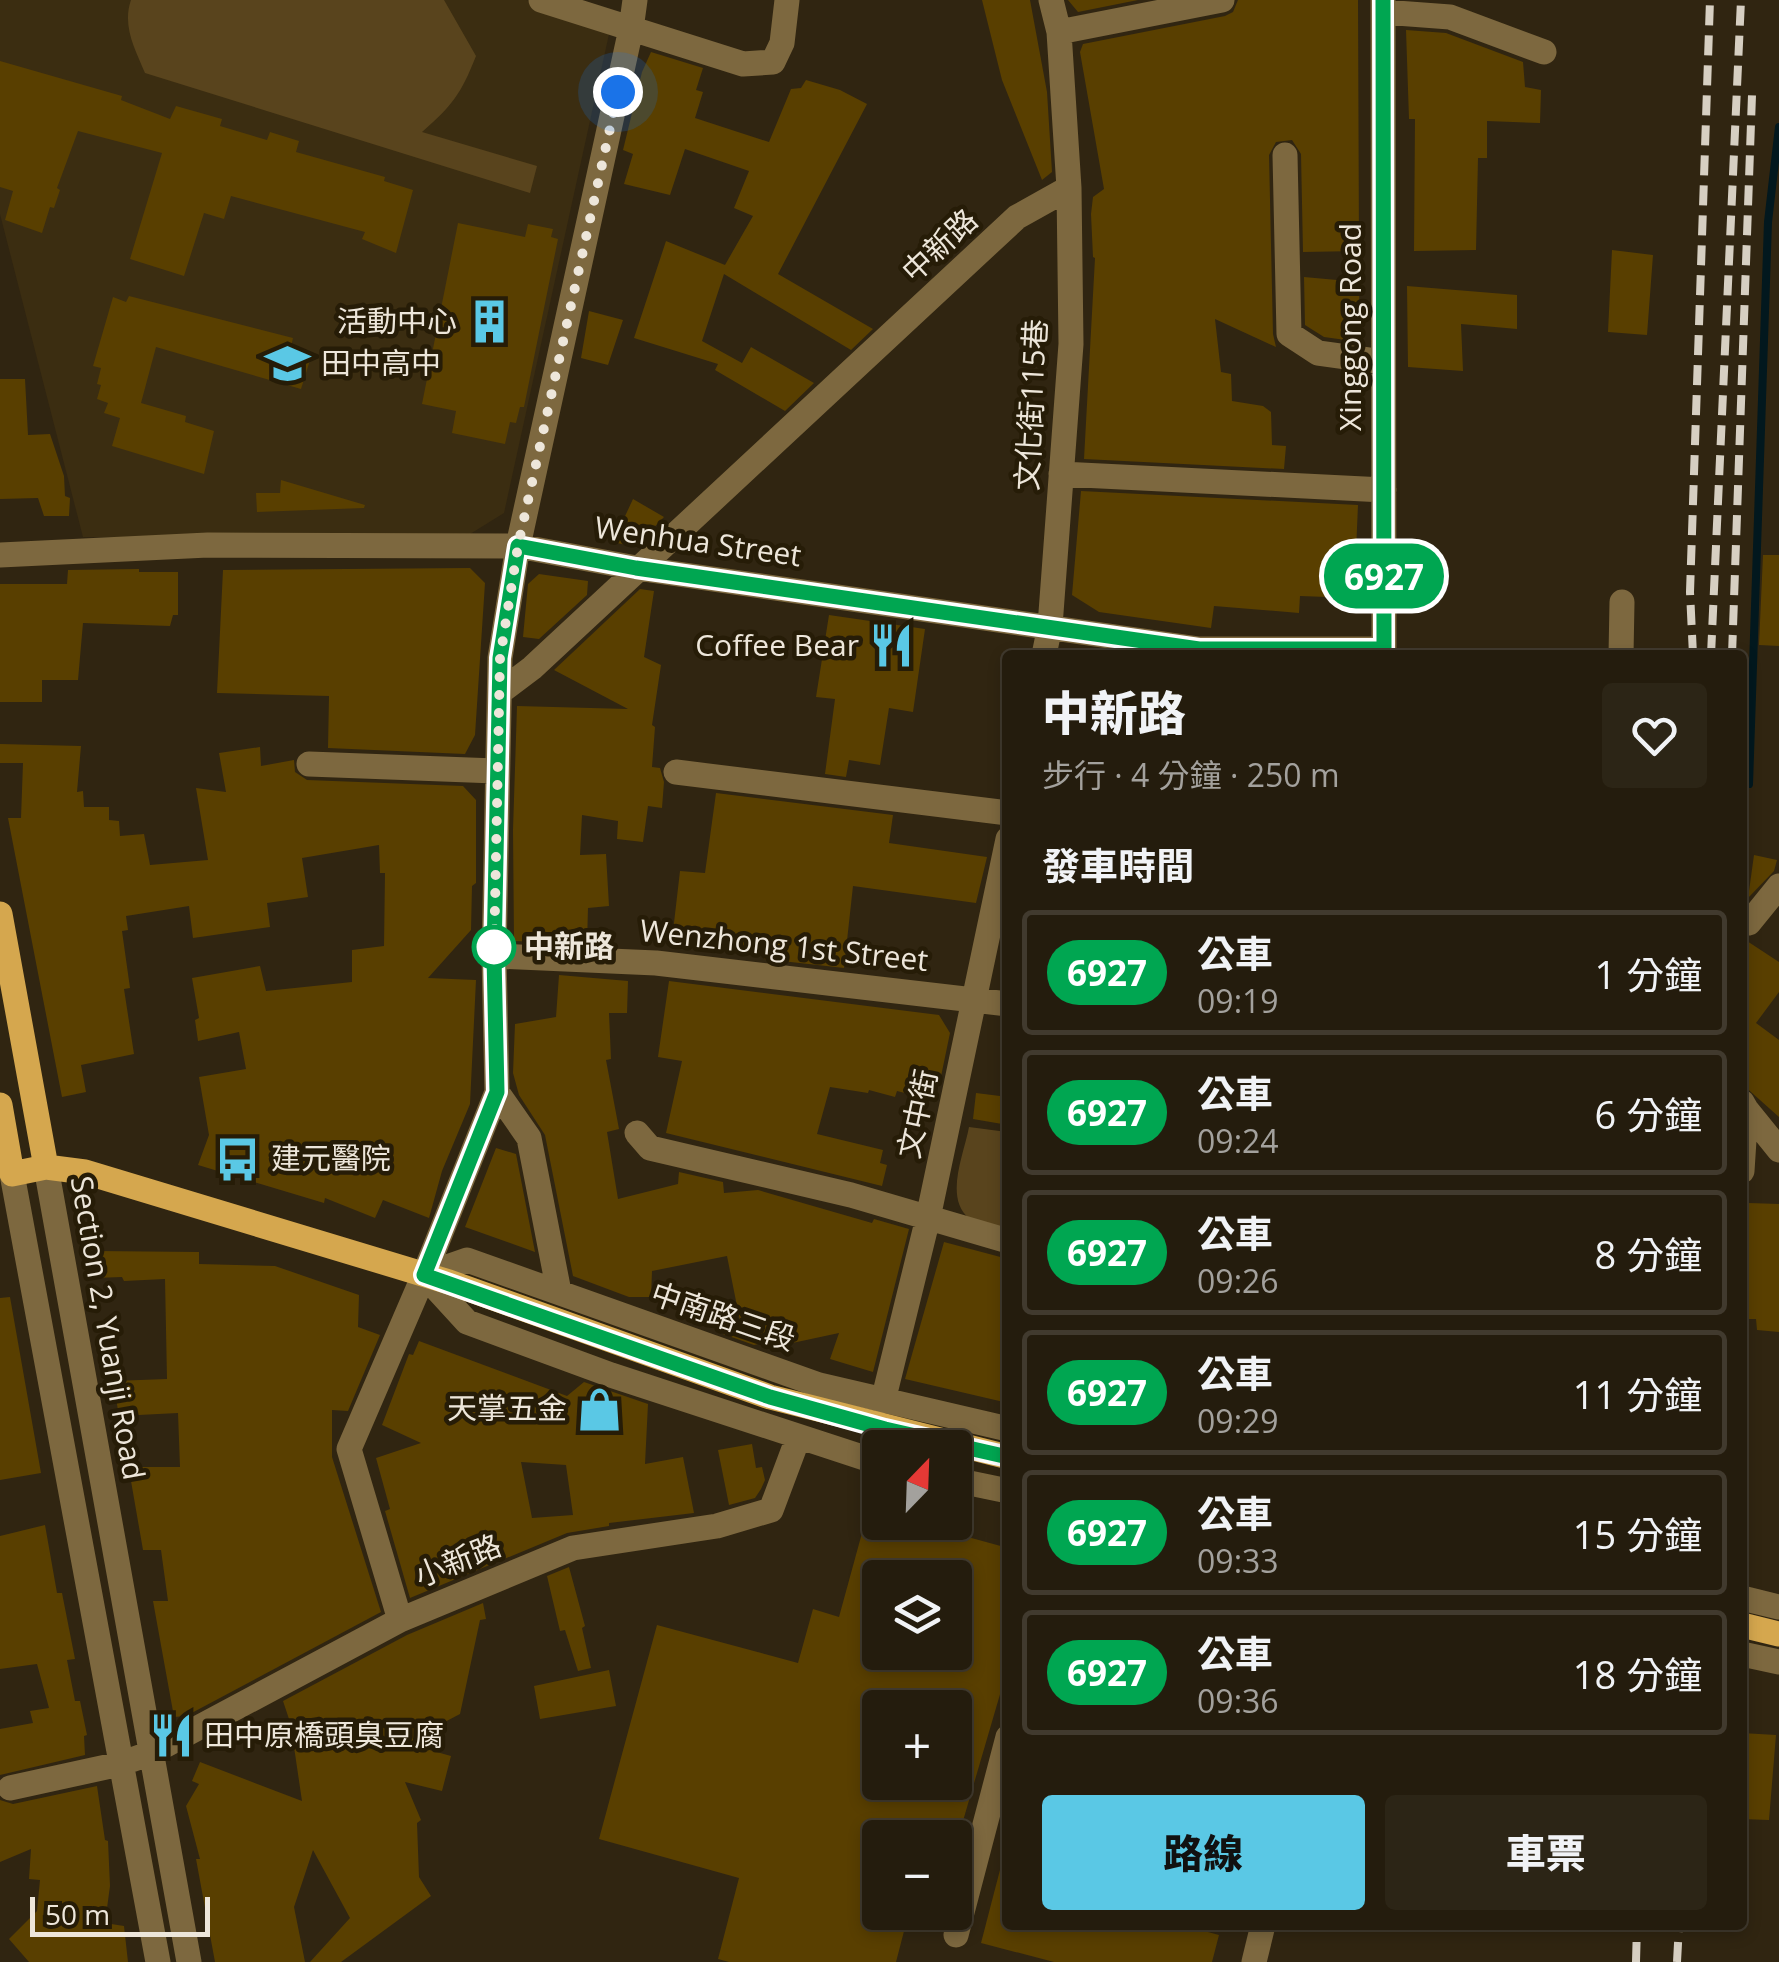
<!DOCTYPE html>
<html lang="zh-TW">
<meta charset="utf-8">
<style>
:root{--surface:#241c0d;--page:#2c2516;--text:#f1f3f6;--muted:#a3a19d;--line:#413a2e;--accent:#5ac8e5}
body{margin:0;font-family:"Open Sans","Noto Sans TC",sans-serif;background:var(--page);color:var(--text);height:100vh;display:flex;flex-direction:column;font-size:38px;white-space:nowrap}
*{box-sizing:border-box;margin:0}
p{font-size:32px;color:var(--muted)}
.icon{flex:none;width:55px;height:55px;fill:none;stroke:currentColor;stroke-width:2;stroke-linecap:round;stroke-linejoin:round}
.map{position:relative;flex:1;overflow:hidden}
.side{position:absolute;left:1002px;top:650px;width:745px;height:1280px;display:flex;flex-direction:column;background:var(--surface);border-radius:10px;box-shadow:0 5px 15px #0003,0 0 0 2px var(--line)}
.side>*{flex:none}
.badge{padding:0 20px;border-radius:32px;font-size:35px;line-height:65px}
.needle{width:65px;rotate:23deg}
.buttons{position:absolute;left:862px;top:1430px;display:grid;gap:20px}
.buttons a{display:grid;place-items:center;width:110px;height:110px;border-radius:10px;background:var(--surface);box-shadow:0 5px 15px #0003,0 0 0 2px var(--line);font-size:50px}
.scale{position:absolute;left:30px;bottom:25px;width:180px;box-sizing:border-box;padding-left:10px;border:5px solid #ede6da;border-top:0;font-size:28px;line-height:35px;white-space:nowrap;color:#ede6da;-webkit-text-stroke:8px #261c07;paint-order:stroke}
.you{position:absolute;width:50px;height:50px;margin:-25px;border:8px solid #fff;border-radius:50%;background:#1a73e8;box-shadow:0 0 0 15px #1a73e833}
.map>.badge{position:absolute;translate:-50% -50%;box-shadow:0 0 0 5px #fff}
h2{padding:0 40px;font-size:38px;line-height:90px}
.round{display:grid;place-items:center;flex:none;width:105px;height:105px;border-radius:10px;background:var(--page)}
.overview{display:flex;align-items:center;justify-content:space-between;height:170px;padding:0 40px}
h1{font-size:48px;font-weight:800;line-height:75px}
.action{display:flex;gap:20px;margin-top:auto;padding:20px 40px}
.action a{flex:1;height:115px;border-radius:10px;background:var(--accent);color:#111;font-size:40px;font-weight:800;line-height:115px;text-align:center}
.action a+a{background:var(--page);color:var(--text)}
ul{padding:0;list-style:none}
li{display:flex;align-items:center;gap:30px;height:125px;margin:0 20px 15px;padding:0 20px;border:5px solid var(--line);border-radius:10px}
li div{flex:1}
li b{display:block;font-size:38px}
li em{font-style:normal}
li .badge{min-width:110px;font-weight:700;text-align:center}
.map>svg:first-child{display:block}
.built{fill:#3b2d11}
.green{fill:#59441d}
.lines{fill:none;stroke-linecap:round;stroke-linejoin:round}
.stream{stroke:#02181e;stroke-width:8}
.building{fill:#593f00;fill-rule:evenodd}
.minor{stroke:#7d683f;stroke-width:25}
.major{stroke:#d5a74e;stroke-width:25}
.rail{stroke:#d6cfc2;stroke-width:8;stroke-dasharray:20 10;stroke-linecap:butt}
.line-casing{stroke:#fff;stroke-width:22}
.line{stroke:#00a651;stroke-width:15}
.walk{stroke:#ede6da;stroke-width:10;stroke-dasharray:0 18}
.stop-dot{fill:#fff;stroke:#00a651;stroke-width:5}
.labels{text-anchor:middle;stroke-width:9;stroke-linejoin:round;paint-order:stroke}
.street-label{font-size:30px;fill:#ede6da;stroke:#261c07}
.poi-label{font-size:30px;fill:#ede6da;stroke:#261c07;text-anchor:end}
.stop-label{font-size:30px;font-weight:bold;fill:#ede6da;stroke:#261c07;text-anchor:start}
</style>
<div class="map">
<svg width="1779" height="1962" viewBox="0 0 1779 1962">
<rect width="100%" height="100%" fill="#302511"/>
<path class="built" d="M0,0h526l85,25 -107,488 -42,26 -379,-2 -83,-323z"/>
<path class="green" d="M131,0h313l32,56c-15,38 -24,50 -54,76l115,34 -7,27 -385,-120c-10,-24 -23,-47 -14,-73z
M969,1127l38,5v98c-11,-3 -29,-5 -38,-12 -25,-20 -5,-64 0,-91z"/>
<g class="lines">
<path class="stream" d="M1749,784l19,-562 11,-95"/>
</g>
<path class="building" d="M982,0h48l17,92 5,80 -10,8 -40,-100z
M1068,0h70l-60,12z
M1238,0h120l1,251 -56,1 -2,-98 -9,-14 -16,2 -7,13 4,179 3,13 -61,-28 6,53 10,2 1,27 31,5 8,6 1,33 14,1 -2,23 -200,-10 11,-201 -2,-1 -2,-43 2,-17 11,-8 -24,-137 3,-8 142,-28 8,-4z
M1406,30l40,3 77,29 2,25 16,3 -1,33 -53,-2v37h-9l-2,92 -62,1 1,-132h-6z
M651,52l52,16 -7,22 7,2 -8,26 74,24 22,-53 10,-1 5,-8 34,10 27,14 -89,170 95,55 -22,21 -127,-76 -22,67 40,22 9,-16 63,36 -29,28 -70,-41 3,-6 -84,-26 32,-97 59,24 28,-49 -19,-8 15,-37 -64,-22 -15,46 -46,-11 9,-30 -10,-4 19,-78z
M0,61l122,35 -1,4 49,19 6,-13 46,13 -2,7 47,14 3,-8 29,9 -3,11 89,25 -1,4 29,9 -17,63 -34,-14 3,-7 -134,-36 -7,23 -20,-6 -20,63 -54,-17 32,-106 -84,-22 -21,57 3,2 -6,18 -4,-1 -8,26 -37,-13 8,-29 -13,-4z
M458,223l67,14 3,-13 25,5 -2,8 7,2 -34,168h-4l-4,16 -6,-1 -5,22 -53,-11 4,-22 -34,-7z
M1612,250l41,5 -6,80 -39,-3z
M1304,277l55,5 1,60 -36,-5 -19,-12z
M1407,286l110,9v34l-56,-5 2,47 -55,-4z
M129,296l164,42 -3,13 21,6 -10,32 -145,-42 -15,56 45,13 -1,6 29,9 -10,43 -92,-28 8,-28 -16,-5 4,-10 -11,-4 4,-14 -4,-1 4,-16 -8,-2 20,-69 13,5z
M589,311l34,9 -15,45 -27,-7z
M0,379h25l3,56 22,-1 14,42 1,20 5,2 -1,18h-25l-6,-18 -38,1z
M281,480l84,25 -1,3 -107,4 -1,-19h24z
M1081,491l277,14 -4,93 -54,-2 -1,17 -85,-7 -3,22 -112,-16 -27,-17z
M633,499l31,18 -29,30 -22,-5z
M1763,555h16v91l-20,-1z
M470,568l15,15 -10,152 -10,19 -137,-6 1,-52 -112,-3 6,-123z
M139,569v3h39v43h-5l-3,11 -87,-3 -5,57h-36v22h-42v-118h67l1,-14z
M539,574l49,7 -1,14 -48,44 -16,-2 5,-53z
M640,589l14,2 -10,66 17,8 -9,60 3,2 -3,40 8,1 4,14 -2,26 -14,-2 -5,36 -26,-3 1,-18 -36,-6 -2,40 26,-1 3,52 -21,2 -1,36 -73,-3 -1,-111 4,-124 111,3 -74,-39z
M829,615l96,14 -12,83 -24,-4 -9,57 -31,-5 -3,17 -21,-3 10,-75 -19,-2z
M0,744l81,2 -4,46 6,-1 1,16h25v13l10,1 1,15 24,-2 6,31 58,-5 -12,-72 30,4 -7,-39 41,-6 1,19 33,-6 1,12 12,8 156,6 13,14v83l-4,3 -1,44 -43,48 48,2 -6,124 -28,67 -13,47 -46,-18 -8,18 -50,-20 -1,5 -126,-38 11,-30 -10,-58 47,-8 -7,-37 -41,9 -3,-21 4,-2 -7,-40 68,-12 6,25 86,-9v-32l32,-4 1,-73h-5l-1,-28 -77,13 6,39 -41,6 3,24 -77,11 -4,-32 -63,10 2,14 -6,1 8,57 -6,1 10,65 -53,11 5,27 -24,5 -54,-279h13l2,-55h-23z
M716,793l177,22 -4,28 98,14 -11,46 -123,-17 -9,82 -80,-9 1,-6 -93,-13 8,-69 25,2z
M1754,855l23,5 -3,11 -26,27z
M1747,941l32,21v30l-23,31 23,17v77l-37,-33z
M559,975l69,6 -1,32h-18l2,46 -5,1 13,69 -12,3 11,67 60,-15 1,-12 44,10 1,11 34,-3 114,33 2,-4 35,10 -36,143 -43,-13 9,-26 -56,12 -2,-6 -27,6 -31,-11 16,-4 2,-4 -14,-70 -75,15 -1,26h-22l-56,-21 -28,-141 -26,-40 -6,-22 2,-49 41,-7z
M669,981l270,34 11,18 -11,53 -10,-2 -4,14 -28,-7 -2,6 -26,-7 -1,3 -38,-6 -13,47 66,16 -3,13 7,2 -5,21 -216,-53 16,-72 -24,-4z
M976,1093l32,4v28l-35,-6z
M496,1148l20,6 19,98 -70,-25z
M1749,1203l30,1v128l-22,-2 -1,-11h-14z
M944,1242l64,17v144l-103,-24z
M95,1251l104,1v12l76,2 84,29 -1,32 22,8 -32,76 -16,-1v47l49,155 -195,104 -12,1 -21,-116h15l-7,-51h-18l-12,-69 10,-1v-13h39l-2,-54 -59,3 -6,-35 54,-2 -2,-100 -41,2 -2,-4 -27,1z
M10,1297l31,176 -41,7v-182z
M419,1341l148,55 17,-14 64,22 -3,60 38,-7 11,56 -85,10v3l-42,7 -157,65 -25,-87 5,-2 -14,-51 45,-15 -39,-18 27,-71 4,1zM521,1462l45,3 7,50 -41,3z
M752,1444l4,24 6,-1 3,13 -4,9 -6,9 -26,7 -11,-55z
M865,1522h48l95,26v93l-6,22 6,4 -50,171h-48l-30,-8v82h29l-13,50h-167l-11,-3 21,-81 -140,-39 58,-214 141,38 15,-54 26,8zM880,1578h75v74h-75zM880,1708h75v74h-75z
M45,1525l12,68h5l13,66 -8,1 8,41h5l7,34 -3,1 1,19 -85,20v-46l33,-6 -3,-12 19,-3 -12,-44 -37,5v-133z
M569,1567l16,59 -3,2 9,40 -13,3 -13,-41 -5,1 -13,-55z
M483,1603l3,16 -6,1 -20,94 -21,11 3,4 -34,15 43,12 -9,35 -37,-9 16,38 -4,3 2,54 12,19 -90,66h-31l40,-44 -37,-68 -19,57 11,55h-90l-19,-103h4l-14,-53 13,-22 -7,-3 8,-19 102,39 -9,-61 2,-3 -12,-36 124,-66z
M609,1670l7,36 -76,13 -6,-33z
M1742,1733l34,2 -7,85 -27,-1z
M97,1786l8,54 3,1 2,45 -5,37 19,3 4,36h-99l-20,-23 28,-28 3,-31 -11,-1 2,-30 -31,13v-62l13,4z
M1001,1866l7,1v58h174l37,10 -7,27h-158l-73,-19z"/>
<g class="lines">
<path class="minor" d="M541,0l202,64 30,-2 9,-19 5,-43
M1383,0l1,655
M1383,12l67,5 94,35
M1059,32l163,-32
M1285,155l4,179 29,19 65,9
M1061,474l323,16
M0,555l208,-10 310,1 118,22 563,81h185
M1044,655l6,-29 21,-282 -2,-156 -10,-156 -8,-32
M1621,655l1,-53
M500,692l32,-24 485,-451 52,-29
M309,764l187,7
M676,772l332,41
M1749,923l30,-37
M494,956l162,7 352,41
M497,1092l32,46 30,154
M1742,1102l4,7 -4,62
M1746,1109l33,41
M637,1133l13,15 201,47 157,46
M46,1167l143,795
M12,1174l146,788
M424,1275l43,-15 352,125 189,44
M424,1275l43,47 144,53 269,88
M883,1401l45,-183 80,-379
M955,1480l53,11
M1742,1598l37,9
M400,1620l-51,-171 75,-174 73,-183 -3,-136 6,-298 18,-112 113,-517 4,-29
M1742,1654l37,8
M10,1788l110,-24 31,-11 249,-133 173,-72 144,-22 54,-16 27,-72
M956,1935l52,-198
M1254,1962l9,-37"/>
<path class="major" d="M0,914l46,253
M0,1105l12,69 34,-7 39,5 364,110 321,115 238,60
M1742,1625l37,9"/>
<path class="rail" d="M1693,655l-3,-63 20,-592
M1711,655l30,-655
M1732,655l20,-560
M1636,1962l1,-37
M1677,1962l2,-37"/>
</g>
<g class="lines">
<defs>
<path id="line" d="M1008,1457l-123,-28 -115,-32 -346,-122 73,-183 -3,-136 6,-298 18,-112 118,22 563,81h185l-1,-649"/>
</defs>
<use href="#line" class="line-casing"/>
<use href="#line" class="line"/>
<path class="walk" d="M494,947v9l6,-298 18,-112 100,-454"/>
</g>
<defs>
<symbol id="building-bare" viewBox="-9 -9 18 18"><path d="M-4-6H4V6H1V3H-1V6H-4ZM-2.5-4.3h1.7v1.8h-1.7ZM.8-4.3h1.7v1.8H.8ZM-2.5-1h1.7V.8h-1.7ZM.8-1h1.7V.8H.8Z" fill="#5ac8e5" stroke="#261c07" stroke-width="2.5" paint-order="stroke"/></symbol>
<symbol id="school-bare" viewBox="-9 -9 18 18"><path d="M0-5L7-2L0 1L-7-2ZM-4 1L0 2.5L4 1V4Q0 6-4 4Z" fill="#5ac8e5" stroke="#261c07" stroke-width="2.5" paint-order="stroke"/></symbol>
<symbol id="restaurant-bare" viewBox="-9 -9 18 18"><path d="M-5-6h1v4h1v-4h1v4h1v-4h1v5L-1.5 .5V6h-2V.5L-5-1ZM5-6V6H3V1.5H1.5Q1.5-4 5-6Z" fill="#5ac8e5" stroke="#261c07" stroke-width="2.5" paint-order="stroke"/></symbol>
<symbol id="bus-bare" viewBox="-9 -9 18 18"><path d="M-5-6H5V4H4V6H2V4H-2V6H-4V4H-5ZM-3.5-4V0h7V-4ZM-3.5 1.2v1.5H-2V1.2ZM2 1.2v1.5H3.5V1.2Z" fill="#5ac8e5" stroke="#261c07" stroke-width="2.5" paint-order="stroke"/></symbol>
<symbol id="shop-bare" viewBox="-9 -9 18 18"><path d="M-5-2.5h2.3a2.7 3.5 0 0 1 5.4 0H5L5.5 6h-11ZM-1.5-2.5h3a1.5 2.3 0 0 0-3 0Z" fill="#5ac8e5" stroke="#261c07" stroke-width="2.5" paint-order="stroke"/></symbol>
</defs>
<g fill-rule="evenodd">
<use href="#building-bare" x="458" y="290" width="63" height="63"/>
<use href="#school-bare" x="256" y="332" width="63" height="63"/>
<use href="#restaurant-bare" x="860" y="614" width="63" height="63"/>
<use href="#bus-bare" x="206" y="1128" width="63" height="63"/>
<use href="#shop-bare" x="568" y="1378" width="63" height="63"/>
<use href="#restaurant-bare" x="140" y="1704" width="63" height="63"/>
</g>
<circle class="stop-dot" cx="494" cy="947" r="20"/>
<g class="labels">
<g class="street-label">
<text transform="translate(940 246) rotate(-43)" y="10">中新路</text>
<text transform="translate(1351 327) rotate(-90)" y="10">Xinggong Road</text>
<text transform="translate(1032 405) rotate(-87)" y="10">文化街115巷</text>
<text transform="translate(698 542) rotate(8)" y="10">Wenhua Street</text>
<text transform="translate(784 946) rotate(6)" y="10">Wenzhong 1st Street</text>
<text transform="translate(918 1114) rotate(-78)" y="10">文中街</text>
<text transform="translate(723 1317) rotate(19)" y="10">中南路三段</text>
<text transform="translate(107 1328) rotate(80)" y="10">Section 2, Yuanji Road</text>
<text transform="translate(458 1561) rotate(-22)" y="10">小新路</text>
</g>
<g class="poi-label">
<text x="457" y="332">活動中心</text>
<text x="321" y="374" text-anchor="start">田中高中</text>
<text x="859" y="656">Coffee Bear</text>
<text x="271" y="1169" text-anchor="start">建元醫院</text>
<text x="567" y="1419">天掌五金</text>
<text x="204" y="1746" text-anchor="start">田中原橋頭臭豆腐</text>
</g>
<g class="stop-label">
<text x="524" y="957">中新路</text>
</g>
</g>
</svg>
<div class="buttons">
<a><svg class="needle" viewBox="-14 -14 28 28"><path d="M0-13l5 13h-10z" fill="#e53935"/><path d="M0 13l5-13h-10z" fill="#a3a19d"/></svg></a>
<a><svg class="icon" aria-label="layers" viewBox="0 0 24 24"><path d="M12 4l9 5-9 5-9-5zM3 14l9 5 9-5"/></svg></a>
<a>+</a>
<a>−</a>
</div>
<div class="scale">50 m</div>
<div class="you" style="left:618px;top:92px"></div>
<b class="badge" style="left:1384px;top:576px;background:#00a651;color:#fff">6927</b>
<section class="side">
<div class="overview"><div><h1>中新路</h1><p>步行 · 4 分鐘 · 250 m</p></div><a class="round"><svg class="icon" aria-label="heart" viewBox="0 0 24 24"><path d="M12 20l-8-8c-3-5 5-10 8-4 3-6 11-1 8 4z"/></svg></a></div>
<h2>發車時間</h2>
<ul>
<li><span class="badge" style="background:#00a651;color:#fff">6927</span><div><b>公車</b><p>09:19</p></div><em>1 分鐘</em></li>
<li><span class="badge" style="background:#00a651;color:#fff">6927</span><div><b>公車</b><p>09:24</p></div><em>6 分鐘</em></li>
<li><span class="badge" style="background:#00a651;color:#fff">6927</span><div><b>公車</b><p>09:26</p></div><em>8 分鐘</em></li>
<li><span class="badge" style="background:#00a651;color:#fff">6927</span><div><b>公車</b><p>09:29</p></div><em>11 分鐘</em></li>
<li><span class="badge" style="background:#00a651;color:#fff">6927</span><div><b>公車</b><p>09:33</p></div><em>15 分鐘</em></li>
<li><span class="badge" style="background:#00a651;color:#fff">6927</span><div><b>公車</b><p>09:36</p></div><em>18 分鐘</em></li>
</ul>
<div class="action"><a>路線</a><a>車票</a></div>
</section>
</div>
